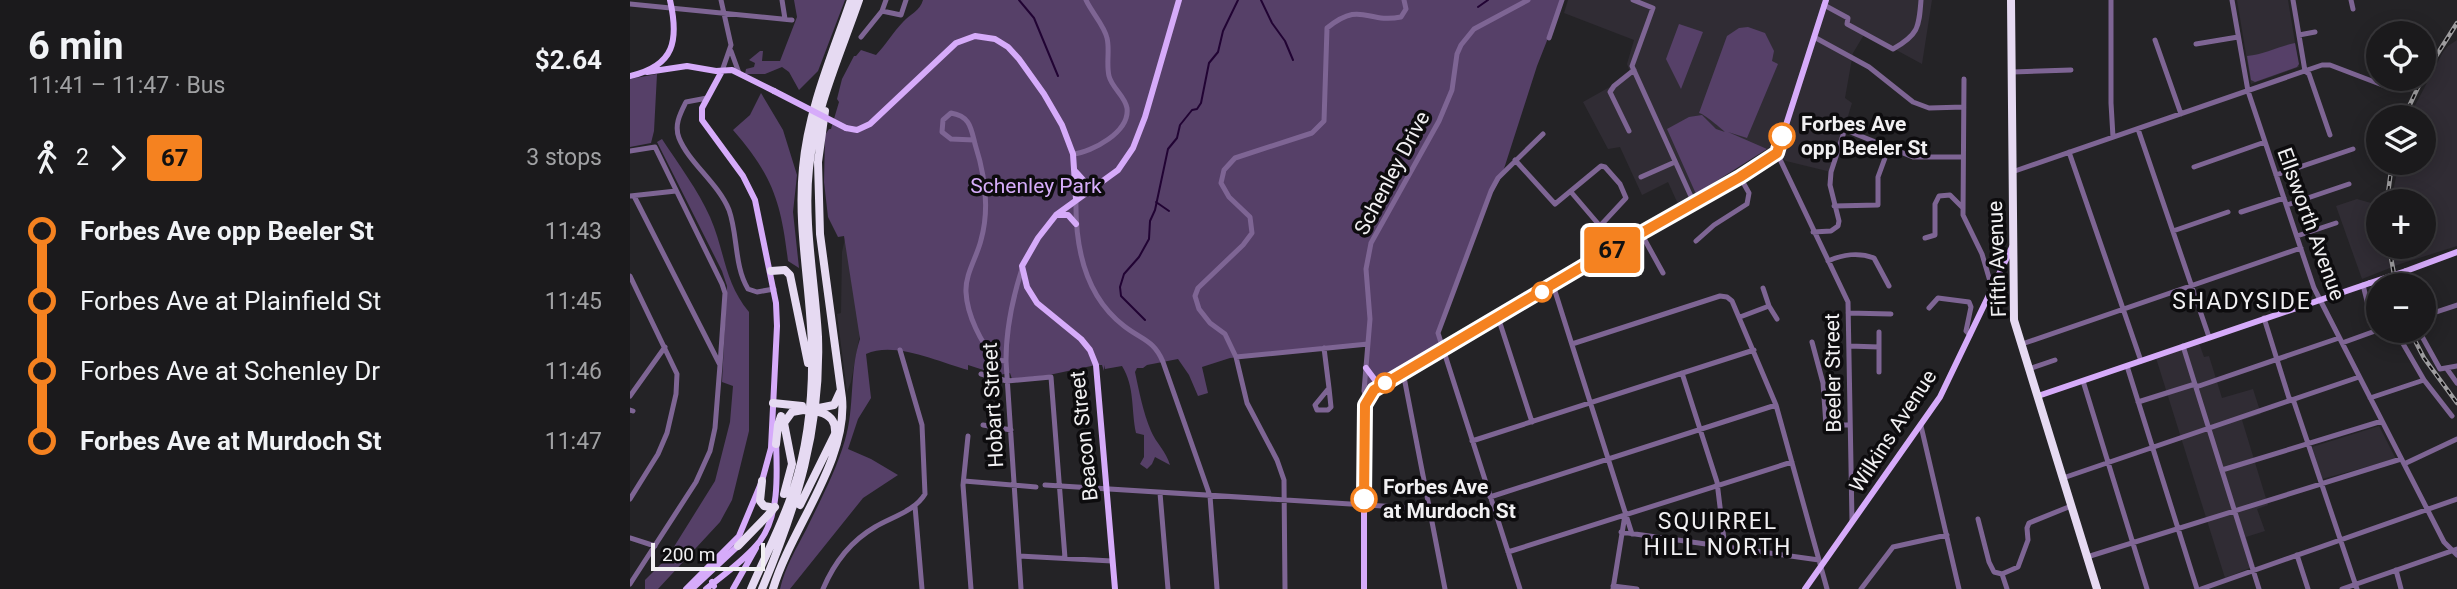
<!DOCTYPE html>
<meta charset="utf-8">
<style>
:root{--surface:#1b1a1c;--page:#242325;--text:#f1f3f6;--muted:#a0a1a3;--line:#39383b}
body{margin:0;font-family:Roboto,sans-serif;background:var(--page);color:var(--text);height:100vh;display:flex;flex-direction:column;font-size:26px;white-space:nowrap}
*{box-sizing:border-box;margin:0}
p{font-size:23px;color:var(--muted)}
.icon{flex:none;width:38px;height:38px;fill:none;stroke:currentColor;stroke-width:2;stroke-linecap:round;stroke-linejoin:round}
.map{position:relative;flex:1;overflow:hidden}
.drawer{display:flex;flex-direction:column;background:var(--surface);width:630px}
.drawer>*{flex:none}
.badge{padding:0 14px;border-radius:5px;font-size:24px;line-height:46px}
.buttons{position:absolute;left:1736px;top:21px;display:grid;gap:14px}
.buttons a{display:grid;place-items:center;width:70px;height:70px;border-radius:50%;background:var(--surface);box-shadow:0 4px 18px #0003,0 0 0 2px var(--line);font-size:35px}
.scale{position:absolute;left:21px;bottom:18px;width:114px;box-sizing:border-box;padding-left:7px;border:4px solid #f1f0f2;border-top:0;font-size:19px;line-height:24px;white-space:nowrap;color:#f1f0f2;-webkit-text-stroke:5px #0d0c0e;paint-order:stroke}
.map>.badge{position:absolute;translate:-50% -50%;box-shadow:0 0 0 4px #fff}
.legs{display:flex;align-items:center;gap:10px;height:77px;padding:0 28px;font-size:23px}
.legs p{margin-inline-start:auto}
.summary{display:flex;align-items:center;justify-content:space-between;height:119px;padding:0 28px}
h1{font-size:38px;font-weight:700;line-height:52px}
ul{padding:0 28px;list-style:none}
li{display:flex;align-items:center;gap:24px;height:70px;font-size:26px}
li i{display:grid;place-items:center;width:10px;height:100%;margin:0 9px;background:currentColor}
li i::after{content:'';width:18px;height:18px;margin:-9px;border:5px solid;border-radius:50%;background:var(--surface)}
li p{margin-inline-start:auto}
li:first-child i{background:linear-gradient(#0000 50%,currentColor 0)}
li:last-child i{background:linear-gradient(currentColor 50%,#0000 0)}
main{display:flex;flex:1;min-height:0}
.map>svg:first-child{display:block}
.built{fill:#302c34}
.green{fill:#564068}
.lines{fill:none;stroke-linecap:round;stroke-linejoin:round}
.stream{stroke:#210333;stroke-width:2}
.minor{stroke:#7e6594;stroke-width:5}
.major{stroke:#d6abfa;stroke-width:6}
.highway{stroke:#e6daf2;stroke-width:8}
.rail-casing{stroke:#9f9ea0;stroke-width:4.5}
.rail{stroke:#0d0c0e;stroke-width:2;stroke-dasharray:5;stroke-linecap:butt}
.major-bridge{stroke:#d6abfa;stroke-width:6}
.highway-bridge{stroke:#e6daf2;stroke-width:8}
.line-1-casing{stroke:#fff;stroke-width:16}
.line-1{stroke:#f58220;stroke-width:10}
.stop-1-dot{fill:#fff;stroke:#f58220;stroke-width:3.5}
.labels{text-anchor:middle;stroke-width:7;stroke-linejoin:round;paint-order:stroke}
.stop-label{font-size:21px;font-weight:bold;fill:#f1f0f2;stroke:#0d0c0e;text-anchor:start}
.street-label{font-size:21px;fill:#f1f0f2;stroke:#0d0c0e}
.park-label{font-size:21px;fill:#d6adfa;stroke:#0d0c0e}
.neighbourhood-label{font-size:23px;letter-spacing:2px;fill:#f1f0f2;stroke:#0d0c0e}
</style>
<main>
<section class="drawer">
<div class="summary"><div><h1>6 min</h1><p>11:41 – 11:47 · Bus</p></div><b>$2.64</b></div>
<div class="legs"><svg class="icon" aria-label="walk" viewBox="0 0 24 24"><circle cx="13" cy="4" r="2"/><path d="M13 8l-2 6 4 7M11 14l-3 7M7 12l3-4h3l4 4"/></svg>2<svg class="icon" aria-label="forward" viewBox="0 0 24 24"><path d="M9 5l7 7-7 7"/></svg><b class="badge" style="background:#f58220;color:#111">67</b><p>3 stops</p></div>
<ul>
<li><i style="color:#f58220"></i><b>Forbes Ave opp Beeler St</b><p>11:43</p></li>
<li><i style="color:#f58220"></i><span>Forbes Ave at Plainfield St</span><p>11:45</p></li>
<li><i style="color:#f58220"></i><span>Forbes Ave at Schenley Dr</span><p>11:46</p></li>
<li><i style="color:#f58220"></i><b>Forbes Ave at Murdoch St</b><p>11:47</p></li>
</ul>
</section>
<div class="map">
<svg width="1827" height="589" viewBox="0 0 1827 589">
<rect width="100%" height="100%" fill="#242326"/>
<path class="built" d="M938,0h364l-10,64 -57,-31 -12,20 -8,45 7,5 -21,69 -45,-11 -19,-12 -89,55 -10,-22 -26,13 -22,-48 -12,2 -25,-47 48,-27 -4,-11 7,-24 -70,-27z
M1607,0h51l11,67 -48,17z
M1827,40v206l-57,18 -38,15 -26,-73 21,-7 21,6v42h46v-46h-33l8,-38h25v-46h-15l34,-65 5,-6z
M216,234l16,89 -11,59 -4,10 -10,-78 4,-1 1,-61z
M1569,343l5,14 5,-1 13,42 31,-9 8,25 -19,6 26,85 -11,4 8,22 -19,6 9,29 -30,12 -69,-220z
M1749,426l17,33 -74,20 -10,-32z"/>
<path class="green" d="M164,0h51l-27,71 -19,19 -10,-18 -7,-5 -17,7h-20l1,-5 8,-2 1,-4 -6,-3 11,-9h3l-1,10h18l17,-44z
M293,0h640l-26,66 -36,112 -13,21 -50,134 5,15 -63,38 -13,13 -3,-5 4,-50 -138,14 -28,9 6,26 -10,3 -9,-21 -11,-16 -31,6 -4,3h-6l-2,4c4,19 8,40 16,59 5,12 15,20 19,34l-15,-8 -3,7 -5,5 -7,-5 4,-7v-22l-8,-2c-5,-24 -1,-46 -14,-67l-17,3 -1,-4v6l-2,-6h-6l-47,10 -37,4 -2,-6 -11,2 -31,-10v5c-30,-8 -73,-29 -102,-16l5,44 -13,21 -10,30 23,10 27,16 -35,23 -73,91h-10c5,-22 16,-40 26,-59 14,-29 30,-59 39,-90 10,-33 4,-68 15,-101l-16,-103 -6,1 -10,-20 -4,-35 1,-47 4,-6h2l8,-27 -2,-3 5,-20 12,-23h2l5,-6 15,5c10,-10 17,-23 27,-33 7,-8 17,-11 20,-22z
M1049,24l24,8 -22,57 -15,-30z
M1118,27l17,6 9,18 -2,10 6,3 -31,74 -19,-6 39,17 -71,45 -29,-65 22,-12 13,-2 14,14 9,3c-2,-2 -22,-19 -26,-19l28,-77 12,-8z
M1665,43l4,21 -2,3 -42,15 -4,-2 -4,-24c18,-2 32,-10 48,-13z
M27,74l-3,57 -3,12 -21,4v-68z
M131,93l22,37 14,45 -4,37 6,56 -11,-7c-7,-59 -15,-85 -55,-131l17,-15z
M32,139c17,26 36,51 48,78 15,34 14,65 39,95v119l-17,69 -12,22 -62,67h-13v-9l22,-22 48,-77 15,-59 3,-36 -11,-4 5,-96 -5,-15 -65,-129z"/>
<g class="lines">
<path class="stream" d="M389,0l15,18 24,58
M631,0l11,23 13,18 8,19
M848,7l10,-7
M526,202l13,9
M515,320l-24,-24 -1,-9 4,-13 15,-17 10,-18 1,-18 5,-11 13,-61 9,-11 3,-13 12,-15 5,-1 4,-6 8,-40 9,-11 5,-21 15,-31"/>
<path class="minor" d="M91,0l10,45 -9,26
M152,0l3,19
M1003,0l20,8 -21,58 62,137
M1481,0v103l2,34
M1602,0l16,91 66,197 130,254 13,13
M1663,0l12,71 4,3 21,61
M1721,0l2,9
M0,4l162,16
M1194,5l24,13 -1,6 46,25c25,-14 26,-21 28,-49
M252,11l19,4 5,-15
M1669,35l16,-3
M231,37l21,-26 4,-11
M1184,37l55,30 44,35 16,6 35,-1
M919,38l13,-38
M1525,40l26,74
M1566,44l42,-7
M101,51l8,22
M1382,72l59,-2
M1334,79l-1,136 19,39 10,34
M77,98l-21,4c-6,12 -12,23 -7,36 10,25 39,45 50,72 9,25 5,56 19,79l9,3 17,-3
M1508,129l71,208
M999,131l-19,-39 4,-6 20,-16
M344,140l-23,-1 -9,-7 1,-12 8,-7c19,3 20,15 24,31 10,31 15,64 6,96 -4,17 -16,34 -15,52 1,23 15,51 30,68l10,1
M0,151l25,-4 67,137 3,9 -5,72
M1439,152l72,209
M1147,153l71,149 4,219
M443,154c19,-2 57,-22 54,-46 -2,-12 -15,-20 -18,-32 -3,-13 1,-26 -2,-38 -3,-13 -15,-25 -21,-38
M885,160l40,44 46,-38 4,1 15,17 6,14 -26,28 -11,8
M1564,167l71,-25
M1382,172l310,-107h8l63,24
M1646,175l77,-26
M1011,177l34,-15
M941,192l29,34
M0,196l46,-5
M446,199c-1,48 9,97 48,127 18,14 30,14 39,36l47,134 7,93
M1657,205l62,-21
M1204,206l44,-1v-28l11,-30
M1611,212l43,-14
M1543,231l55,-19
M1183,232l18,-1 7,-5 1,-5 -9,-36 1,-13 13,-40 4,-1 65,26h49
M1011,233l22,40
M1667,236l39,-13
M1295,238l10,-3v-31l4,-8 11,-1 13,13
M1066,241l18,-16 33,-21 2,-11 -9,-16
M1198,261c16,-7 30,-9 46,-3l15,28
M0,276l47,98 -1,20 -9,39 -9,21 -28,45
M923,285l79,249
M1733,285l7,28
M1133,288l6,18 8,13
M1299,308l9,-10 31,4 2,5 -5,24 4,4
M1218,313l43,1
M1794,316l33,-11
M868,317l34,105
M1110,317l29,-11
M1634,318l25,80 5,4 63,187
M1789,331l21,38 17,-3
M1249,332v40
M1182,342l11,41 3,42h24
M1772,342l22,38 28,36
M1712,343l36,-13
M942,344l148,-48 7,1 5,4 44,104 51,184
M1392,344l279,-96
M1219,346l30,1
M1553,346l76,243
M694,348l5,40
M606,357l132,-13
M1497,366l70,223
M1399,369l26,-9
M1817,369l10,14
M773,372l42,217
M1052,373l35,109 8,66
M351,374l26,7 44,-4 14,181
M1453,381l64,208
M699,388l2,19 -3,3h-11l-2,-5z
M0,396l35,-49
M1740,398l54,-18
M737,399l-3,-8 6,-72 -4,-50 5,-26 68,-122 13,-31 5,-36 4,-9 13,-16 54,-29
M1508,402l54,-17 7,1 140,-48
M0,410l3,1
M353,425l28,5
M1291,426l38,163
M338,436l-5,49 8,104
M842,441l282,-91
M1774,464l53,-25
M1592,470l160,-49
M1433,478l296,-101
M334,481l72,6
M415,485l450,28
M530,493l8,96
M860,497l286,-92
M285,506l7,83
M1348,519l11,43 5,10 8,2
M991,532l198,28
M0,538l25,8
M878,552l284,-90
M1667,555l11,34
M389,556l93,5
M1457,557l314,-98
M1766,570l5,19
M1372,574l16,-7 10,-27 -1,-12 2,-5 42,-17
M1372,574l5,15
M0,584l66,-102 14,-31 5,-23 5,-63 -86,-169
M983,586l24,3
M193,589c11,-26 28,-48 52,-62 17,-10 40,-16 50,-33l-3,-69 -22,-75
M391,589l-15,-228c0,-32 6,-61 16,-92
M655,589l-1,-109 -7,-20 -30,-57 -11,-46 -11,-23 -15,-11 -11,-14 -4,-13 3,-8 45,-43 9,-12 -2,-16 -21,-20 -8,-14 3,-13 11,-12 77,-25 12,-12 3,-93c35,-28 39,-4 74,-11l5,-8 -2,-9
M890,589l-82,-256 53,-142 7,-13 45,-44
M983,589l12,-74
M1231,589l32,-42 54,-12
M1571,589l256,-90
M1712,589l115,-40"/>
<path class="major" d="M17,72l40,-6 29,5 16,-1 42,21
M0,76c45,-10 49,-36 40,-76
M216,128l11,2 13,-6 86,-81 19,-7 20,3 13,8 11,12 25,35 18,31 11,29 3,45
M446,172l9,10 14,1
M428,215h10l8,9
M1776,271l51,-19
M736,368l9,12 11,1
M1408,396l332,-113
M56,589l53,-53 23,-55 9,-33 6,-122 -1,-23 -21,-103 -12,-24 -41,-56v-12l20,-37
M62,589l47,-44
M76,589c18,-15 39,-29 54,-48 20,-27 17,-69 16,-101
M103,589l23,-41
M485,589l-19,-224 -6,-15 -9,-11 -44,-36 -10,-16 -5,-21 16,-28 18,-23 62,-45 15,-22 12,-31 34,-117
M734,589v-176l3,-14 7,-9 223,-132 143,-81 37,-24 49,-153
M1175,589l135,-192 72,-150"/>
<path class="highway" d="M1381,0l3,320 83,269
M141,271l14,-1 5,5 18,88
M143,403l29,3
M189,408l15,-3 6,-13
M146,444l2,-19 3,-9
M132,481l-2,20 4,5 6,1
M154,494l8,-30 -8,-41 8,-11 11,-2
M170,505l35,-71c1,-12 -4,-19 -16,-22
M108,546l31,-32
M121,589c14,-33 31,-64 42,-98 15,-45 20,-95 19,-142 -1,-60 -15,-120 -9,-181 5,-58 29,-113 48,-168
M132,589c35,-84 59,-160 56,-252 -3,-56 -15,-113 -9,-169 6,-59 31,-113 50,-168
M143,589c18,-61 75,-128 69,-191l-22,-164 -2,-72 7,-51"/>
<defs>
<path id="rail" d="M1794,75l33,-52
M1774,117l18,-38
M1757,201l5,-38
M1759,247l7,38
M1780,331l14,27 33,45"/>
</defs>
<use href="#rail" class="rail-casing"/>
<use href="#rail" class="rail"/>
<path class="major-bridge" d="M144,91l72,37
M1740,283l36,-12
M82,582l2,4"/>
<path class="highway-bridge" d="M173,410l16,2
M139,514l6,-7"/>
</g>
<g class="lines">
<defs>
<path id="line-1" d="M734,499l1,-94 9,-15 223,-132 143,-81 37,-24 5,-17"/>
</defs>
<use href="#line-1" class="line-1-casing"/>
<use href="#line-1" class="line-1"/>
</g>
<g class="stop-1-dot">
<circle cx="1152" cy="136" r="12"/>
<circle cx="912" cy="292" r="9"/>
<circle cx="755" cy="383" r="9"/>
<circle cx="734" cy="499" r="12"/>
</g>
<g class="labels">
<g class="stop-label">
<text x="1171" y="131">Forbes Ave<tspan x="1171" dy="24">opp Beeler St</tspan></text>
<text x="753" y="494">Forbes Ave<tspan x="753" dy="24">at Murdoch St</tspan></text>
</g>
<g class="street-label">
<text transform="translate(762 173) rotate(-62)" y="7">Schenley Drive</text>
<text transform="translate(1681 224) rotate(70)" y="7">Ellsworth Avenue</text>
<text transform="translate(1367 259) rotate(-92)" y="7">Fifth Avenue</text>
<text transform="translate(1203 373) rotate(-91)" y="7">Beeler Street</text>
<text transform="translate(363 405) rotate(-93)" y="7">Hobart Street</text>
<text transform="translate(1263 431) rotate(-57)" y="7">Wilkins Avenue</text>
<text transform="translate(454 436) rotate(-96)" y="7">Beacon Street</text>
</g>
<g class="park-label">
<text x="406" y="193">Schenley Park</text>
</g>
<g class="neighbourhood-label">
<text x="1612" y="309">SHADYSIDE</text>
<text x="1088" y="529">SQUIRREL<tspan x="1088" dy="26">HILL NORTH</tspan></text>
</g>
</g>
</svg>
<div class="buttons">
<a><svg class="icon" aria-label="locate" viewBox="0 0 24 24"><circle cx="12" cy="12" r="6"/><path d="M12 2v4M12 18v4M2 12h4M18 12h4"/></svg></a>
<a><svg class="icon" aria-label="layers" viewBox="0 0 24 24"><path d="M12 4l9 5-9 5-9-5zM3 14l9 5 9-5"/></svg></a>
<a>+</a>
<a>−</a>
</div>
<div class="scale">200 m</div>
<b class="badge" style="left:982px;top:250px;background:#f58220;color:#111">67</b>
</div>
</main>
